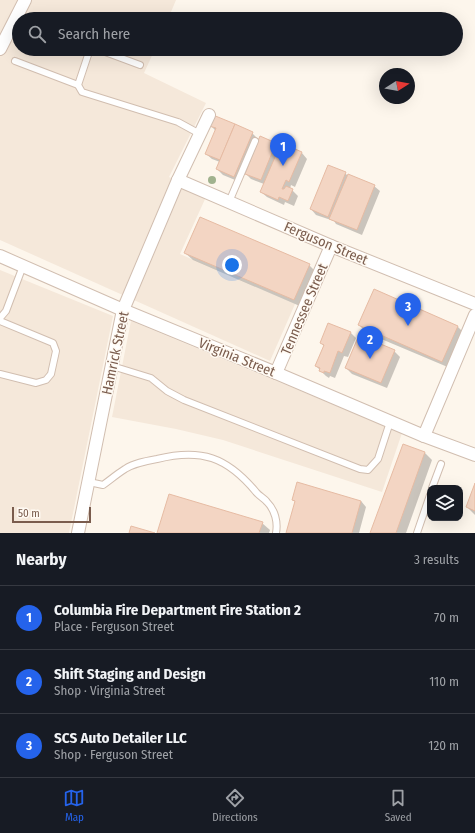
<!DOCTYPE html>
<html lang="en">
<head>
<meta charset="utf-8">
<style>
  :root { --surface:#171b24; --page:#242831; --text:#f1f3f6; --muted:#9ea1a6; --line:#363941; --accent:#2563eb }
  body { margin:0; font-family:"Fira Sans Condensed",sans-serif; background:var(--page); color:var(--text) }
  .controls { position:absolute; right:12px; bottom:12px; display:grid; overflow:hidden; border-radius:8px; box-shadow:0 4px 16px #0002 }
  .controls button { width:36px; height:36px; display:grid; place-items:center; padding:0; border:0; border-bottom:1px solid var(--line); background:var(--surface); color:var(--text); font:20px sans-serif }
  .compass { position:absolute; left:379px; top:68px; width:36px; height:36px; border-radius:50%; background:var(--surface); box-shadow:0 4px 16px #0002; rotate:79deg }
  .scale { position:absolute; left:12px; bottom:10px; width:79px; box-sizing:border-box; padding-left:4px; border:2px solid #7a5c4d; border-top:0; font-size:11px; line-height:14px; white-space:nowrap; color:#7a5c4d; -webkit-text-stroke:3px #fffaf3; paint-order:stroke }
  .you { position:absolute; left:232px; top:265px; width:14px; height:14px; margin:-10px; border:3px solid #fff; border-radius:50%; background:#1a73e8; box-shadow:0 0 0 6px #1a73e833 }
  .badge { display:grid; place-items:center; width:26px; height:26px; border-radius:50%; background:var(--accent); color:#fff; font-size:13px; font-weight:700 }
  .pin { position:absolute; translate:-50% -33px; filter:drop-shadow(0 1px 2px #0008) }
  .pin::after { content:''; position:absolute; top:21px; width:14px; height:12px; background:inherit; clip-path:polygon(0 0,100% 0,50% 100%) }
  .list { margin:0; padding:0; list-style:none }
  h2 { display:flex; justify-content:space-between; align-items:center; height:52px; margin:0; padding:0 16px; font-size:17px }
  h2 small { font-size:13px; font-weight:400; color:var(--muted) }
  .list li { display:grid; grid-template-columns:26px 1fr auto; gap:12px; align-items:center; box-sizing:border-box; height:64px; padding:0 16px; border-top:1px solid var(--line) }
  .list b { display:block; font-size:15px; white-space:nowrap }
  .list p { margin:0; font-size:13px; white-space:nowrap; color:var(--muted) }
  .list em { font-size:13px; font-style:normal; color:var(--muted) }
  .icon { flex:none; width:22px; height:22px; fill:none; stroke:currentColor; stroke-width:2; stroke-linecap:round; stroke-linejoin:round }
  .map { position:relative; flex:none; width:475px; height:533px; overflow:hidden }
  .search { position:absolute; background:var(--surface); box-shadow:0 4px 16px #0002; left:12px; right:12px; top:12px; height:44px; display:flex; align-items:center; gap:10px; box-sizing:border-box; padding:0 14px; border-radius:22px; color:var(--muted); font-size:15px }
  .sheet { height:244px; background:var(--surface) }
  nav { display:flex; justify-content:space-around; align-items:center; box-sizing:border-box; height:56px; border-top:1px solid var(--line); background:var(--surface); font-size:11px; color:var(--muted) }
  nav a { display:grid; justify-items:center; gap:2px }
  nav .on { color:var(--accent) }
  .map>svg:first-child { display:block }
  .residential { fill:#f5e8da }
  .shadow { fill:#0003 }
  .building { fill:#f3d5c3; stroke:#e6bba3 }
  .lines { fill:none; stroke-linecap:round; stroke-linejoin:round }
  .service-casing { stroke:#d1beb0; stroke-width:8 }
  .minor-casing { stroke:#d1beb0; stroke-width:14 }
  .service { stroke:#fff; stroke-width:6 }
  .minor { stroke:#fff; stroke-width:12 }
  .tree { fill:#a0b28e }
  .labels { text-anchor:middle; stroke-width:3; stroke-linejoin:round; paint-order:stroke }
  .street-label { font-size:14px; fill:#7a5c4d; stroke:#fffaf3 }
</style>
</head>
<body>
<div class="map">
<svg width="475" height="533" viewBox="0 0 475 533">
  <rect width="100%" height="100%" fill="#fdf6ec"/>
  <g class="residential">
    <path d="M0,0H176L168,19H19V49H155L144,73L206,103L169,177L206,197L180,254L295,304L270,361L0,240Z"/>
    <path d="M0,270L113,316L69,533H0Z"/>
    <path d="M131,321L402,433L382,492L223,440L176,429L112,417Z"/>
  </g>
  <g class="shadow">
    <path d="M210,125L252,133L258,139L240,182L223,175L217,169L220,162L212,159L206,154L216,131Z"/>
    <path d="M275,144L280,148L302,153L307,159L295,187L291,185L290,189L292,190L298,196L294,206L285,202L284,205L267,197L261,192L264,184L251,179L246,174Z"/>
    <path d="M345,173L348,176L374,186L380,191L362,235L336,224L334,221L316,215L311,209Z"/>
    <path d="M185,253L309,265L317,273L302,307L193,260Z"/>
    <path d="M359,325L457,326L465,334L450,368L367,333Z"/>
    <path d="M350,332L356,338L348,357L344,356L335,378L330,376L329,378L326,376L316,366L324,346L321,343Z"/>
    <path d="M394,351L400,357L387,388L352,374L346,368Z"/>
    <path d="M404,445L425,453L432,460L406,533H371Z"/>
    <path d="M475,486V515L467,507Z"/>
    <path d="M293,500L361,501L366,507L359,533H287L296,502Z"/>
    <path d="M262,523L270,530L269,533H158Z"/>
  </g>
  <g class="building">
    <path d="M213,115L235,124L220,160L205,154L216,128L209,126Z"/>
    <path d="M235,124L253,132L234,177L216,169Z"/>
    <path d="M260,136L276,143L261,180L245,174Z"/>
    <path d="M281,143L302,152L289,182L286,180L282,189H284L286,186L293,189L288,201L279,197L278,200L260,192Z"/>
    <path d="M328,165L346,172L328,217L310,209Z"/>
    <path d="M348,174L375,185L357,230L329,219Z"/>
    <path d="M200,217L310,264L294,300L184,253Z"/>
    <path d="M374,289L458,326L442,362L358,325Z"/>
    <path d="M328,323L351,332L342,353L338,351L330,373L324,371V373L319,371L320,368L315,366L324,345L320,343Z"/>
    <path d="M359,335L395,350L381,383L345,368Z"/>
    <path d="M403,444L425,452L396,533H370Z"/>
    <path d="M297,482L361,501L352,533H286L295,501L292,500Z"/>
    <path d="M475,483V511L466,507Z"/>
    <path d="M169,494L263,522L259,533H157Z"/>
    <path d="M131,526L155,533H129Z"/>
  </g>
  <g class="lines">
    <g class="service-casing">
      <g id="service">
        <path d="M90,49L78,85L82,92L178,122L200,134"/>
        <path d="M97,49L140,65"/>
        <path d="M15,61L78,85"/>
        <path d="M229,202L255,141"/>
        <path d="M0,318L6,311L23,266"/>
        <path d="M0,321L53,343L56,351L51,374L46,380L36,383L0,374"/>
        <path d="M112,366L151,378L167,391L184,400L360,469L368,470L378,459L390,422"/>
        <path d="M89,482L103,485C110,480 117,474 125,469C134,463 146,461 157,459C201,448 227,457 256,492C259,496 264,498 267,502C275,510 278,522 276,533"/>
        <path d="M432,488L441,464"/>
        <path d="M417,533L430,495"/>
      </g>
    </g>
    <g class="minor-casing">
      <g id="minor">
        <path d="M0,49L25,0"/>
        <path d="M178,180L331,246L475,304"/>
        <path d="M0,256L123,310L276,373L424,436L475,455"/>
        <path d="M276,373L331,246"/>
        <path d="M424,436L475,315"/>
        <path d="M78,533L123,310L178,180L209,115"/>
      </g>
    </g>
    <use href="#service" class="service"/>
    <use href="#minor" class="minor"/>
  </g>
  <circle class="tree" cx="212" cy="180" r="4"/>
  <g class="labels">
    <g class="street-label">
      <text transform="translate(326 243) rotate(23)" y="5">Ferguson Street</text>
      <text transform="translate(304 309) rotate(-67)" y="5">Tennessee Street</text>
      <text transform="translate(115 353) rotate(-78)" y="5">Hamrick Street</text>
      <text transform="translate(237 357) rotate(22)" y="5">Virginia Street</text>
    </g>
  </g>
</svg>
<div class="controls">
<button><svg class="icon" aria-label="layers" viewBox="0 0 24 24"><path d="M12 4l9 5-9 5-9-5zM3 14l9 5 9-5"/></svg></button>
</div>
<svg class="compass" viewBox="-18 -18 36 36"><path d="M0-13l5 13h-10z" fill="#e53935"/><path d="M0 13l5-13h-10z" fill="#9ea1a6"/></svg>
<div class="scale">50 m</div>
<div class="you"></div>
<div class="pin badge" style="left:283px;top:166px">1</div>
<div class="pin badge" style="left:370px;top:359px">2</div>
<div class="pin badge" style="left:408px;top:326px">3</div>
<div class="search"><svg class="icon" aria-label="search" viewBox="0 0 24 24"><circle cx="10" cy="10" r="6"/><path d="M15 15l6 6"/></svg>Search here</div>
</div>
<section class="sheet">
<h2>Nearby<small>3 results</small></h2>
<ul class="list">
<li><span class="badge">1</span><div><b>Columbia Fire Department Fire Station 2</b><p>Place · Ferguson Street</p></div><em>70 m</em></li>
<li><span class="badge">2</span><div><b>Shift Staging and Design</b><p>Shop · Virginia Street</p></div><em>110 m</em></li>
<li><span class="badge">3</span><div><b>SCS Auto Detailer LLC</b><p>Shop · Ferguson Street</p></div><em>120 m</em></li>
</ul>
</section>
<nav>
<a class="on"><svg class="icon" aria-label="map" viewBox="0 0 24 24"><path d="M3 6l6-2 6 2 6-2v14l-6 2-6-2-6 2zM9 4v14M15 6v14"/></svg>Map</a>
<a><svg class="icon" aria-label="directions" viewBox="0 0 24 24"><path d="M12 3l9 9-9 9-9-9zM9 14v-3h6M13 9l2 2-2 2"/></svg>Directions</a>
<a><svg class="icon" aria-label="saved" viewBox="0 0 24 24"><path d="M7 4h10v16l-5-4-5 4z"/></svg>Saved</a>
</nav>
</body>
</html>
